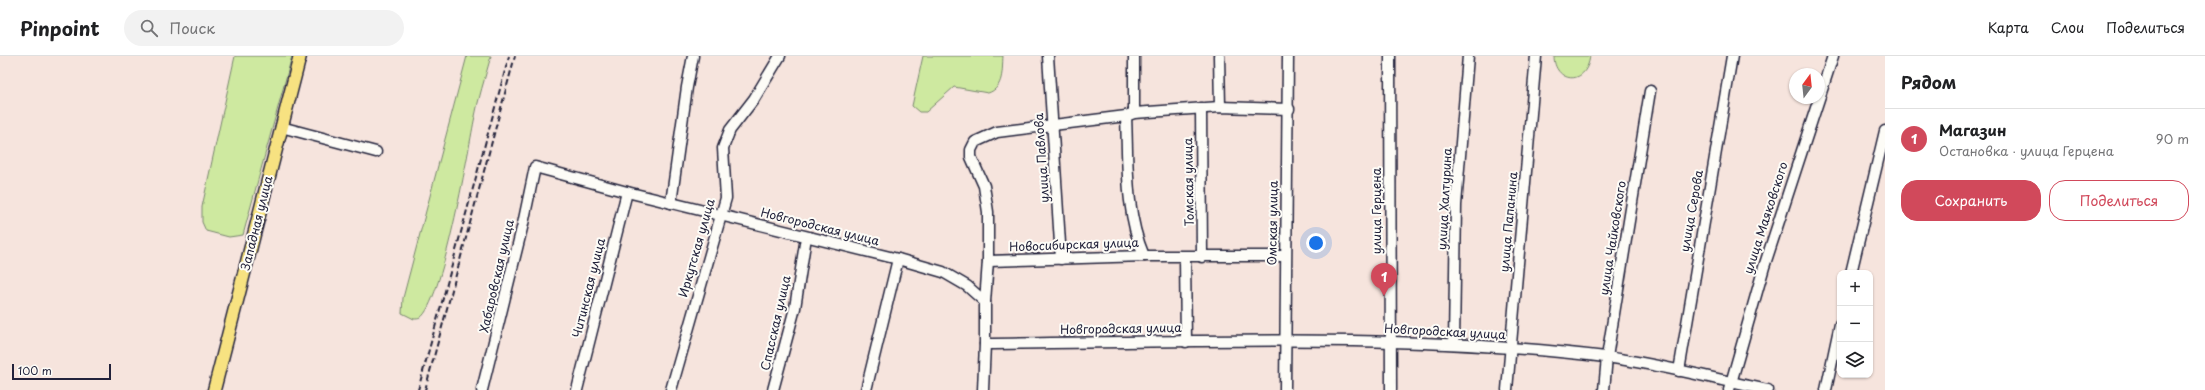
<!DOCTYPE html>
<html lang="ru">
<head>
<meta charset="utf-8">
<style>
  :root { --surface:#fff; --page:#f2f2f2; --text:#202124; --muted:#757577; --line:#e0e0e0; --accent:#d1495b }
  body { margin:0; font-family:"Playpen Sans",sans-serif; background:var(--page); color:var(--text) }
  .controls { position:absolute; right:12px; bottom:12px; display:grid; overflow:hidden; border-radius:8px; box-shadow:0 1px 3px #0004 }
  .controls button { width:36px; height:36px; display:grid; place-items:center; padding:0; border:0; border-bottom:1px solid var(--line); background:var(--surface); color:var(--text); font:20px sans-serif }
  .compass { position:absolute; left:1789px; top:12px; width:36px; height:36px; border-radius:50%; background:var(--surface); box-shadow:0 1px 3px #0004; rotate:15deg }
  .scale { position:absolute; left:12px; bottom:10px; width:99px; box-sizing:border-box; padding-left:4px; border:2px solid #22223b; border-top:0; font-size:11px; line-height:14px; white-space:nowrap; color:#22223b; -webkit-text-stroke:3px #fdfcf7; paint-order:stroke }
  .you { position:absolute; left:1316px; top:187px; width:14px; height:14px; margin:-10px; border:3px solid #fff; border-radius:50%; background:#1a73e8; box-shadow:0 0 0 6px #1a73e833 }
  .badge { display:grid; place-items:center; width:26px; height:26px; border-radius:50%; background:var(--accent); color:#fff; font-size:13px; font-weight:700 }
  .pin { position:absolute; translate:-50% -33px; filter:drop-shadow(0 1px 2px #0008) }
  .pin::after { content:''; position:absolute; top:21px; width:14px; height:12px; background:inherit; clip-path:polygon(0 0,100% 0,50% 100%) }
  .list { margin:0; padding:0; list-style:none }
  h2 { display:flex; justify-content:space-between; align-items:center; height:52px; margin:0; padding:0 16px; font-size:17px }
  h2 small { font-size:13px; font-weight:400; color:var(--muted) }
  .list li { display:grid; grid-template-columns:26px 1fr auto; gap:12px; align-items:center; box-sizing:border-box; height:60px; padding:0 16px; border-top:1px solid var(--line) }
  .list b { display:block; font-size:15px; white-space:nowrap }
  .list p { margin:0; font-size:13px; white-space:nowrap; color:var(--muted) }
  .list em { font-size:13px; font-style:normal; color:var(--muted) }
  .actions { display:flex; gap:8px; padding:12px 16px }
  .actions a { flex:1; padding:9px 0; border:1px solid var(--accent); border-radius:16px; text-align:center; font-size:14px; color:var(--accent) }
  .actions .main { background:var(--accent); color:#fff }
  .icon { flex:none; width:22px; height:22px; fill:none; stroke:currentColor; stroke-width:2; stroke-linecap:round; stroke-linejoin:round }
  .map { position:relative; flex:none; width:1885px; height:334px; overflow:hidden }
  header { display:flex; align-items:center; gap:24px; box-sizing:border-box; height:56px; padding:0 20px; background:var(--surface); border-bottom:1px solid var(--line) }
  header strong { font-size:19px }
  nav { display:flex; gap:22px; margin-inline-start:auto; font-size:14px }
  .search { width:280px; height:36px; background:var(--page); display:flex; align-items:center; gap:10px; box-sizing:border-box; padding:0 14px; border-radius:22px; color:var(--muted); font-size:15px }
  main { display:flex }
  aside { flex:1; background:var(--surface) }
  .map>svg:first-child { display:block }
  .green { fill:#cee9a0; stroke:#78866e }
  .lines { fill:none; stroke-linecap:round; stroke-linejoin:round }
  .minor-casing { stroke:#22223b; stroke-width:13 }
  .major-casing { stroke:#22223b; stroke-width:15 }
  .minor { stroke:#fdfcf7; stroke-width:10 }
  .major { stroke:#f7e281; stroke-width:12 }
  .rail { stroke:#22223b; stroke-width:2; stroke-dasharray:6 3; stroke-linecap:butt }
  .labels { text-anchor:middle; stroke-width:4; stroke-linejoin:round; paint-order:stroke }
  .street-label { font-size:12px; fill:#22223b; stroke:#fdfcf7 }
</style>
</head>
<body>
<header>
<strong>Pinpoint</strong>
<div class="search"><svg class="icon" aria-label="search" viewBox="0 0 24 24"><circle cx="10" cy="10" r="6"/><path d="M15 15l6 6"/></svg>Поиск</div>
<nav><a>Карта</a><a>Слои</a><a>Поделиться</a></nav>
</header>
<main>
<div class="map">
<svg width="1885" height="334" viewBox="0 0 1885 334">
  <rect width="100%" height="100%" fill="#f6e4dd"/>
  <filter id="ink" filterUnits="userSpaceOnUse"><feTurbulence type="fractalNoise" baseFrequency=".025" numOctaves="2"/><feDisplacementMap in="SourceGraphic" scale="8" xChannelSelector="R" yChannelSelector="G"/><feConvolveMatrix kernelMatrix="1 2 1 2 8 2 1 2 1" color-interpolation-filters="sRGB"/></filter>
  <g filter="url(#ink)">
    <g class="green">
      <path d="M235,0H292L243,179L229,181L206,175L202,166V151Z"/>
      <path d="M467,0H491C485,22 478,43 474,65C468,96 442,248 420,262C419,263 416,263 414,263L402,257L403,242Z"/>
      <path d="M923,0H1003C1002,14 1004,32 988,37L954,31L926,56H919L912,50Z"/>
      <path d="M1554,0H1590C1586,32 1554,26 1554,0Z"/>
    </g>
    <g class="lines">
      <g class="minor-casing">
        <g id="minor">
          <path d="M1048,0L1061,203"/>
          <path d="M1134,0V57"/>
          <path d="M1219,0L1220,51"/>
          <path d="M1390,0L1391,334"/>
          <path d="M1201,52L1202,201"/>
          <path d="M1126,60C1128,107 1125,156 1144,200"/>
          <path d="M281,71L376,96"/>
          <path d="M671,147L687,31L693,0"/>
          <path d="M1285,200H1144L988,205V156L984,130L971,101V94L975,86L997,76L1126,60L1134,57L1220,51L1289,53"/>
          <path d="M1185,201L1186,286"/>
          <path d="M1851,217L1885,75"/>
          <path d="M985,246L988,205"/>
          <path d="M1454,288L1456,149L1468,0"/>
          <path d="M1679,315L1732,0"/>
          <path d="M482,334L523,168L535,111L627,136L898,203L943,216L967,230L985,246V288C1191,286 1399,276 1605,301C1660,308 1714,323 1768,334"/>
          <path d="M577,334L627,136"/>
          <path d="M671,334L726,142L723,92L730,74L754,43L780,0"/>
          <path d="M773,334L795,252L806,181"/>
          <path d="M866,334L898,203"/>
          <path d="M983,334L985,288"/>
          <path d="M1285,334L1288,0"/>
          <path d="M1507,334L1536,0"/>
          <path d="M1604,334L1607,301L1650,35"/>
          <path d="M1729,334L1764,211L1833,0"/>
          <path d="M1826,334L1840,268"/>
        </g>
      </g>
      <g class="major-casing">
        <path id="major" d="M214,334L300,0"/>
      </g>
      <use href="#minor" class="minor"/>
      <use href="#major" class="major"/>
      <g class="rail">
        <path d="M418,334L509,0"/>
        <path d="M425,334L515,0"/>
      </g>
    </g>
  </g>
  <g class="labels">
    <g class="street-label">
      <text transform="translate(1042 102) rotate(-94)" y="4">улица Павлова</text>
      <text transform="translate(1189 126) rotate(-91)" y="4">Томская улица</text>
      <text transform="translate(1445 143) rotate(-87)" y="4">улица Халтурина</text>
      <text transform="translate(1377 155) rotate(-90)" y="4">улица Герцена</text>
      <text transform="translate(1692 155) rotate(-80)" y="4">улица Серова</text>
      <text transform="translate(1766 162) rotate(-72)" y="4">улица Маяковского</text>
      <text transform="translate(1509 166) rotate(-85)" y="4">улица Папанина</text>
      <text transform="translate(257 167) rotate(-76)" y="4">Западная улица</text>
      <text transform="translate(1273 167) rotate(-89)" y="4">Омская улица</text>
      <text transform="translate(820 171) rotate(14)" y="4">Новгородская улица</text>
      <text transform="translate(1613 182) rotate(-81)" y="4">улица Чайковского</text>
      <text transform="translate(1074 189) rotate(-2)" y="4">Новосибирская улица</text>
      <text transform="translate(697 192) rotate(-74)" y="4">Иркутская улица</text>
      <text transform="translate(497 220) rotate(-77)" y="4">Хабаровская улица</text>
      <text transform="translate(589 232) rotate(-76)" y="4">Читинская улица</text>
      <text transform="translate(776 267) rotate(-77)" y="4">Спасская улица</text>
      <text transform="translate(1121 273) rotate(-1)" y="4">Новгородская улица</text>
      <text transform="translate(1445 276) rotate(3)" y="4">Новгородская улица</text>
    </g>
  </g>
</svg>
<div class="controls">
<button>+</button>
<button>−</button>
<button><svg class="icon" aria-label="layers" viewBox="0 0 24 24"><path d="M12 4l9 5-9 5-9-5zM3 14l9 5 9-5"/></svg></button>
</div>
<svg class="compass" viewBox="-18 -18 36 36"><path d="M0-13l5 13h-10z" fill="#e53935"/><path d="M0 13l5-13h-10z" fill="#757577"/></svg>
<div class="scale">100 m</div>
<div class="you"></div>
<div class="pin badge" style="left:1384px;top:240px">1</div>
</div>
<aside>
<h2>Рядом<small></small></h2>
<ul class="list">
<li><span class="badge">1</span><div><b>Магазин</b><p>Остановка · улица Герцена</p></div><em>90 m</em></li>
</ul>
<div class="actions"><a class="main">Сохранить</a><a>Поделиться</a></div>
</aside>
</main>
</body>
</html>
